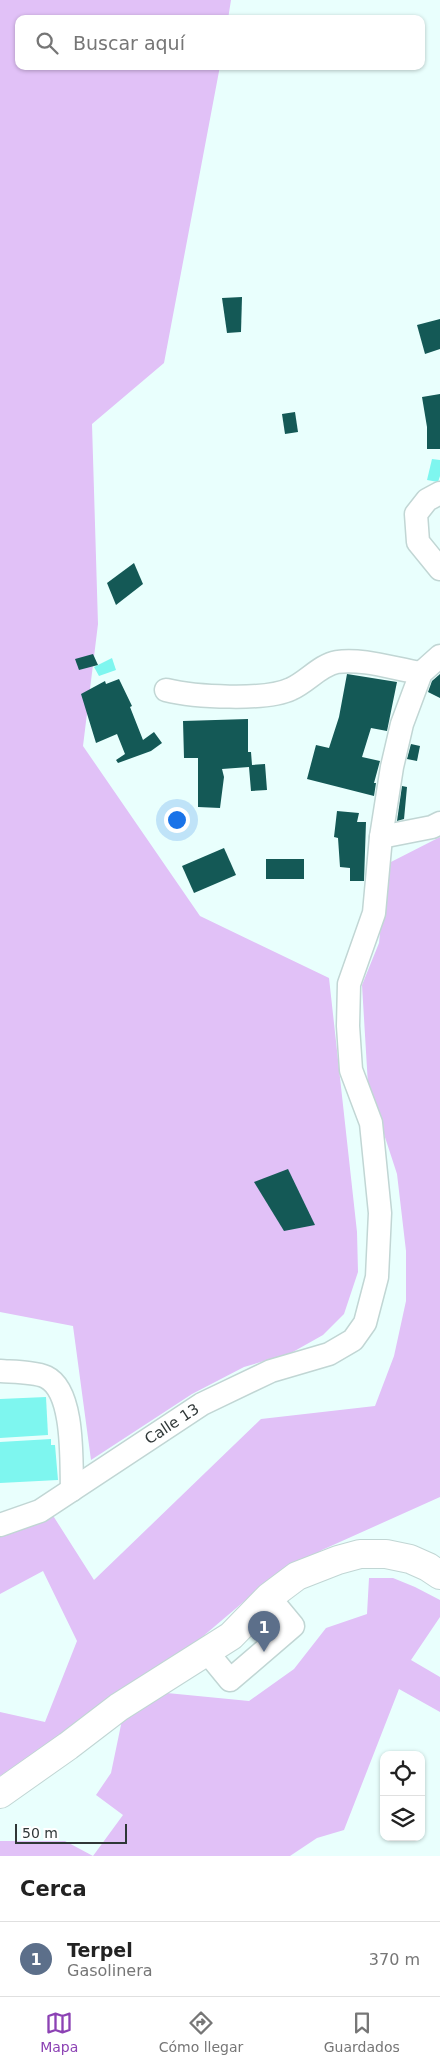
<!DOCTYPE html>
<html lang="es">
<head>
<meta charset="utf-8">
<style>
  :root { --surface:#fff; --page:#f6f6f6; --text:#222; --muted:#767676; --line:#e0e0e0; --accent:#8c42b4 }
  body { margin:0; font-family:"DejaVu Sans",sans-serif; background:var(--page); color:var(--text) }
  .controls { position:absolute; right:15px; bottom:15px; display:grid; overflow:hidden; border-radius:10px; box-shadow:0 1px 4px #0004 }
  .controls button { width:45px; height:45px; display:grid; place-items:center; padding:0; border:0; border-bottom:1px solid var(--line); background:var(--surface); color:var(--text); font:25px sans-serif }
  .scale { position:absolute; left:15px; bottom:12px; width:112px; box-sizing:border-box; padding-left:5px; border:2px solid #2f3737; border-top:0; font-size:14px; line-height:18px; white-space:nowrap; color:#2f3737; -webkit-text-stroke:4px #fff; paint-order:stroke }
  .you { position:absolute; left:176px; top:819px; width:18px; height:18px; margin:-12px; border:4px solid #fff; border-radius:50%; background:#1a73e8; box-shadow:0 0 0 8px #1a73e833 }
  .badge { display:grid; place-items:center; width:32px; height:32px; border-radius:50%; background:var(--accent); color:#fff; font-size:16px; font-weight:700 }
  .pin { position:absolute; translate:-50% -41px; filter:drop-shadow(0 1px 2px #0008) }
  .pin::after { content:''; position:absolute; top:26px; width:18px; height:15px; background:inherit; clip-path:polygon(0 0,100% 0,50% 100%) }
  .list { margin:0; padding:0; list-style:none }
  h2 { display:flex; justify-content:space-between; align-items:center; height:65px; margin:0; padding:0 20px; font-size:21px }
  h2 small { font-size:16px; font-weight:400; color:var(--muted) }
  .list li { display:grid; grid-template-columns:32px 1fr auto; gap:15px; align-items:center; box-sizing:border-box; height:75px; padding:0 20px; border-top:1px solid var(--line) }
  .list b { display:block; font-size:19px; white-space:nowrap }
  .list p { margin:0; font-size:16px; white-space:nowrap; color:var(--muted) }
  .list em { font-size:16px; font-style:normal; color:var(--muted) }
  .icon { flex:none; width:28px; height:28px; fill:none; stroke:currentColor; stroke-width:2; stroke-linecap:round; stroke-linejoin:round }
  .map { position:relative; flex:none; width:440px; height:1856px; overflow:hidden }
  .search { position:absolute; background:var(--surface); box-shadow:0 1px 4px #0004; left:15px; right:15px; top:15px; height:55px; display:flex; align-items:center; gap:12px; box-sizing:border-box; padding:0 18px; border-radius:10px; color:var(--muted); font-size:19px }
  .sheet { height:140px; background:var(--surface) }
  nav { display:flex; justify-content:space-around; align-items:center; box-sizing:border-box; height:70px; border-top:1px solid var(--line); background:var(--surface); font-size:14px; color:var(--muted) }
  nav a { display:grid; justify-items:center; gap:2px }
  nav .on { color:var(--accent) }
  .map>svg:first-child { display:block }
  .green { fill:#e1c1f7 }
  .water { fill:#7ef6ef }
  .building { fill:#145956 }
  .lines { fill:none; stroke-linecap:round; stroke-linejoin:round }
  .minor-casing { stroke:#c1d6d4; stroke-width:25 }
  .highway-casing { stroke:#c1d6d4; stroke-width:30 }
  .minor { stroke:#fff; stroke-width:22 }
  .highway { stroke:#fff; stroke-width:28 }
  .labels { text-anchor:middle; stroke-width:5; stroke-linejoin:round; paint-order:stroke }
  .street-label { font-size:15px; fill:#2f3737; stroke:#fff }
</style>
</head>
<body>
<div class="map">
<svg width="440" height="1856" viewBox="0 0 440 1856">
  <rect width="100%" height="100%" fill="#e9fffd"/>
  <g class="green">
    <path d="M0,0H231L228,19H19V66H220L164,363L92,424L98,624L83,746L200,916L329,978L357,1232L358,1272L344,1314L323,1335L291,1353L244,1367L192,1394L91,1460L73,1326L0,1312Z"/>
    <path d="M440,837V1497L322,1550L254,1593L188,1649L0,1776V1712L45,1722L77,1641L43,1571L0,1594V1533L52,1514L94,1580L261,1419L375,1406L394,1356L406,1301V1251L397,1174L368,1085L362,985L379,943L387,864Z"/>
    <path d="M369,1578H393L415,1587L440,1600V1617L411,1660L440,1677V1712L399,1689L344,1830L317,1838L290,1856H0V1841H65L93,1856L123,1815L96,1795L111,1773L122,1720L167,1693L249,1701L294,1669L326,1628L367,1614Z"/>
  </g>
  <g class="water">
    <path d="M432,459L440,460V476L438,482L427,480Z"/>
    <path d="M112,658L116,670L99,676L94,667Z"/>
    <path d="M46,1397L48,1435L0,1438V1399Z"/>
    <path d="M51,1439V1445H55L58,1480L0,1483V1442Z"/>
  </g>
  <g class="building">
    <path d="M242,297L241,332L227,333L222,298Z"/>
    <path d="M440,319V349L425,354L417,325Z"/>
    <path d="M440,394V449H427V427L422,397Z"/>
    <path d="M295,412L298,432L285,434L282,414Z"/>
    <path d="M134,563L143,584L116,605L107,583Z"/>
    <path d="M93,654L98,665L79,670L75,659Z"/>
    <path d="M347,674L397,682L387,731L371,728L362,757L380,761L374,783H376L374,796L307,779L316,745L329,748L339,717Z"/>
    <path d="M440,674V698L428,692L432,681Z"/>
    <path d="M119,679L132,706L130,707L143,740L154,732L162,743L151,751L118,763L116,760L125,754L117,734L96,743L81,694L105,681L106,684Z"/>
    <path d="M248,719V752H251L252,765L265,764L267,790L251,791L249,767L222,769L224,777L220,808L198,807V758H184L183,721Z"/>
    <path d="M411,744L420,746L417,761L407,759Z"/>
    <path d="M402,786L407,787L404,819L397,821Z"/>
    <path d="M337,811L359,813L357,822H366L364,881H350V868L340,867L338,838L334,837Z"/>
    <path d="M224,848L236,875L194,893L182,866Z"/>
    <rect x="266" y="859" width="38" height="20"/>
    <path d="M288,1169L315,1225L284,1231L254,1182Z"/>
  </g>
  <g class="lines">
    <g class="minor-casing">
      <g id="minor">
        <path d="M440,493L427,500L416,514L418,542L440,569"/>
        <path d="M166,690C194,697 266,701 291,689C307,682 320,665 337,662C362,658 395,669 421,673"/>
        <path d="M381,837L432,827L440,823"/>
        <path d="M0,1371C13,1372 36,1372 46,1377C75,1391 71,1462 72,1490"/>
        <path d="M0,1525L40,1511L202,1404L271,1371L329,1354L353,1340L365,1323L377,1277L380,1213L371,1123L351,1070L348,1026L349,984L374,913L381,837L392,767L402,724L421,673L440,656"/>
        <path d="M207,1652L230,1680L293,1626L269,1597"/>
      </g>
    </g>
    <g class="highway-casing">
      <path id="highway" d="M0,1794L68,1746L119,1707L231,1636L269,1597L297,1576L338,1560L360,1554H386L410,1559L428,1567L440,1575"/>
    </g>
    <use href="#minor" class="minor"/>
    <use href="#highway" class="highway"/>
  </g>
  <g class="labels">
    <g class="street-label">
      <text transform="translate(172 1424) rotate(-33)" y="5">Calle 13</text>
    </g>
  </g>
</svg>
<div class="controls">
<button><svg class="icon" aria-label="locate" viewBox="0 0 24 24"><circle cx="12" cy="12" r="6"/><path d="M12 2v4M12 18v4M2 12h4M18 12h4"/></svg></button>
<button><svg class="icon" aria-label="layers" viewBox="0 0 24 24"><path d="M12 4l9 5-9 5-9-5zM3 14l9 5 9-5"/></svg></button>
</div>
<div class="scale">50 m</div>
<div class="you"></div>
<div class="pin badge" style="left:264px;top:1652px;background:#5c6f8a">1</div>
<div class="search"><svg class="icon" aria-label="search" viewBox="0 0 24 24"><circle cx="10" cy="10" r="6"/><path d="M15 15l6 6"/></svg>Buscar aquí</div>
</div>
<section class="sheet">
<h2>Cerca<small></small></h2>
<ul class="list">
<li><span class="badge" style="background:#5c6f8a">1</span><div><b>Terpel</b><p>Gasolinera</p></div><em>370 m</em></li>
</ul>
</section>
<nav>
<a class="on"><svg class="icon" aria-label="map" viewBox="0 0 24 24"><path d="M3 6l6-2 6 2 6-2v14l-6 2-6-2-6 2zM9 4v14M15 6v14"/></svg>Mapa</a>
<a><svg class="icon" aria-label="directions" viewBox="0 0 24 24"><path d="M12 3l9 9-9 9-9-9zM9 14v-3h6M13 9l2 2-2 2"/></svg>Cómo llegar</a>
<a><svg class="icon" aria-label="saved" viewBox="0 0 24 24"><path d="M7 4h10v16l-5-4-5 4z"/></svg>Guardados</a>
</nav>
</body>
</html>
